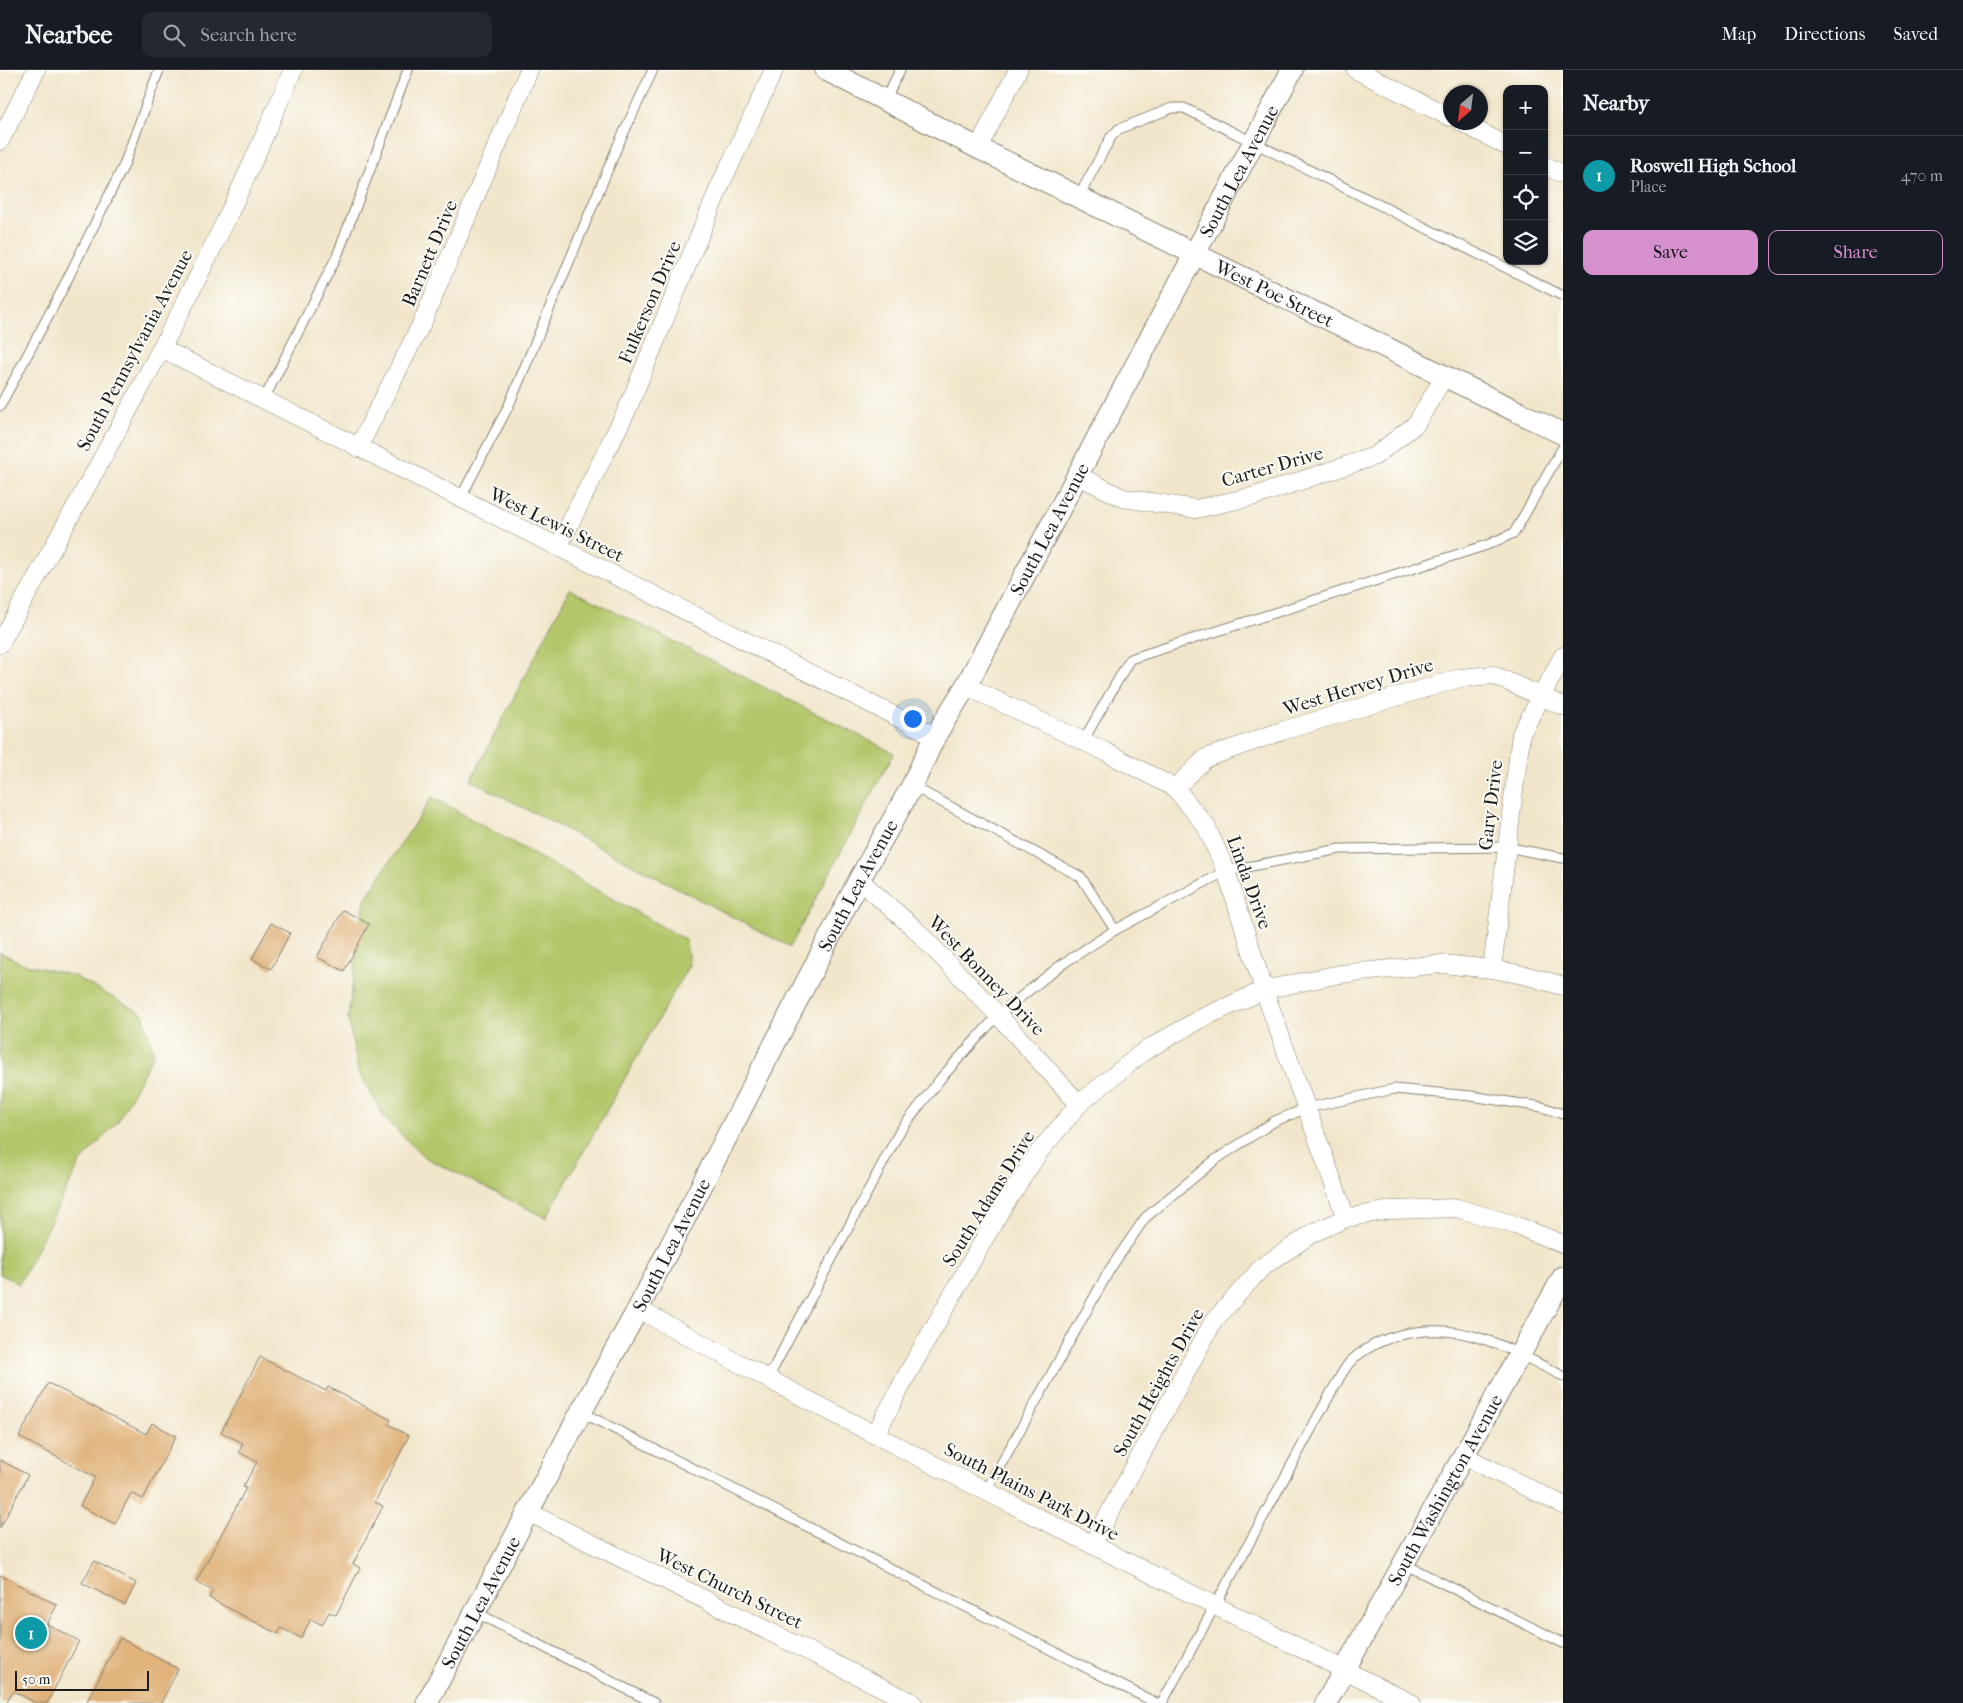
<!DOCTYPE html>
<html lang="en">
<head>
<meta charset="utf-8">
<style>
  :root { --surface:#171b24; --page:#242831; --text:#f1f3f6; --muted:#9ea1a6; --line:#363941; --accent:#d690ce }
  body { margin:0; font-family:"IM FELL French Canon",serif; background:var(--page); color:var(--text) }
  .controls { position:absolute; right:15px; top:15px; display:grid; overflow:hidden; border-radius:10px; box-shadow:0 1px 4px #0004 }
  .controls button { width:45px; height:45px; display:grid; place-items:center; padding:0; border:0; border-bottom:1px solid var(--line); background:var(--surface); color:var(--text); font:25px sans-serif }
  .compass { position:absolute; left:1443px; top:15px; width:45px; height:45px; border-radius:50%; background:var(--surface); box-shadow:0 1px 4px #0004; rotate:208deg }
  .scale { position:absolute; left:15px; bottom:12px; width:134px; box-sizing:border-box; padding-left:5px; border:2px solid #1c1c1c; border-top:0; font-size:14px; line-height:18px; white-space:nowrap; color:#1c1c1c; -webkit-text-stroke:4px #fdfcf7; paint-order:stroke }
  .you { position:absolute; left:912px; top:648px; width:18px; height:18px; margin:-12px; border:4px solid #fff; border-radius:50%; background:#1a73e8; box-shadow:0 0 0 8px #1a73e833 }
  .badge { display:grid; place-items:center; width:32px; height:32px; border-radius:50%; background:var(--accent); color:#fff; font-size:16px; font-weight:700 }
  .pin { position:absolute; translate:-50% -50%; border:2px solid #fff; box-shadow:0 1px 5px #0006 }
  .list { margin:0; padding:0; list-style:none }
  h2 { display:flex; justify-content:space-between; align-items:center; height:65px; margin:0; padding:0 20px; font-size:21px }
  h2 small { font-size:16px; font-weight:400; color:var(--muted) }
  .list li { display:grid; grid-template-columns:32px 1fr auto; gap:15px; align-items:center; box-sizing:border-box; height:80px; padding:0 20px; border-top:1px solid var(--line) }
  .list b { display:block; font-size:19px; white-space:nowrap }
  .list p { margin:0; font-size:16px; white-space:nowrap; color:var(--muted) }
  .list em { font-size:16px; font-style:normal; color:var(--muted) }
  .actions { display:flex; gap:10px; padding:15px 20px }
  .actions a { flex:1; padding:11px 0; border:1px solid var(--accent); border-radius:10px; text-align:center; font-size:18px; color:var(--accent) }
  .actions .main { background:var(--accent); color:#111 }
  .icon { flex:none; width:28px; height:28px; fill:none; stroke:currentColor; stroke-width:2; stroke-linecap:round; stroke-linejoin:round }
  .map { position:relative; flex:none; width:1563px; height:1633px; overflow:hidden }
  header { display:flex; align-items:center; gap:30px; box-sizing:border-box; height:70px; padding:0 25px; background:var(--surface); border-bottom:1px solid var(--line) }
  header strong { font-size:24px }
  nav { display:flex; gap:28px; margin-inline-start:auto; font-size:18px }
  .search { width:350px; height:45px; background:var(--page); display:flex; align-items:center; gap:12px; box-sizing:border-box; padding:0 18px; border-radius:10px; color:var(--muted); font-size:19px }
  main { display:flex }
  aside { flex:1; background:var(--surface) }
  .map>svg:first-child { display:block }
  .green { fill:#b3c76b; stroke:#687244 }
  .building { fill:#e0b37c }
  .lines { fill:none; stroke-linecap:round; stroke-linejoin:round }
  .service-casing { stroke:#868174; stroke-width:11 }
  .minor-casing { stroke:#868174; stroke-width:19 }
  .tertiary-casing { stroke:#868174; stroke-width:23 }
  .service { stroke:#fff; stroke-width:9 }
  .minor { stroke:#fff; stroke-width:18 }
  .tertiary { stroke:#fff; stroke-width:21 }
  .labels { text-anchor:middle; stroke-width:4; stroke-linejoin:round; paint-order:stroke }
  .street-label { font-size:19px; fill:#1c1c1c; stroke:#fdfcf7 }
</style>
</head>
<body>
<header>
<strong>Nearbee</strong>
<div class="search"><svg class="icon" aria-label="search" viewBox="0 0 24 24"><circle cx="10" cy="10" r="6"/><path d="M15 15l6 6"/></svg>Search here</div>
<nav><a>Map</a><a>Directions</a><a>Saved</a></nav>
</header>
<main>
<div class="map">
<svg width="1563" height="1633" viewBox="0 0 1563 1633">
  <rect width="100%" height="100%" fill="#fdfcf7"/>
  <filter id="ink" filterUnits="userSpaceOnUse"><feTurbulence type="fractalNoise" baseFrequency=".02" numOctaves="2"/><feDisplacementMap in="SourceGraphic" scale="10" xChannelSelector="R" yChannelSelector="G"/><feConvolveMatrix kernelMatrix="1 2 1 2 8 2 1 2 1" color-interpolation-filters="sRGB"/></filter>
  <filter id="wash" filterUnits="userSpaceOnUse"><feTurbulence type="fractalNoise" baseFrequency=".0096" numOctaves="4" result="noise"/><feDisplacementMap in="SourceGraphic" scale="20" xChannelSelector="R" yChannelSelector="G"/><feGaussianBlur stdDeviation="1.12" result="paint"/><feColorMatrix in="noise" values="0 0 0 0 0 0 0 0 0 0 0 0 0 0 0 0 0 1.4 0 .05"/><feComposite in="paint" operator="in"/></filter>
  <g filter="url(#wash)">
    <rect width="100%" height="100%" fill="#f1e6cb"/>
    <g class="green">
      <path d="M570,519L894,683L790,877L471,710Z"/>
      <path d="M432,727L686,870L689,895L546,1148L424,1087L385,1049L358,1001L348,947L365,829Z"/>
      <path d="M0,882L21,893L74,906L143,944L154,983L118,1051L80,1093L19,1214L0,1204Z"/>
    </g>
    <g id="blocks">
      <g class="building">
        <path d="M343,840L369,854L344,901L317,887Z"/>
        <path d="M271,853L290,863L271,899L252,889Z"/>
        <path d="M260,1287L326,1321L328,1317L391,1350L388,1354L409,1366L375,1432L383,1436L353,1494L360,1498L336,1545L329,1542L322,1555L311,1549L301,1568L281,1558L278,1564L209,1528L213,1521L196,1512L246,1418L243,1417L257,1392L239,1382L243,1373L221,1362Z"/>
        <path d="M48,1313L146,1364L152,1353L176,1366L143,1429L131,1423L115,1454L80,1436L95,1407L19,1367Z"/>
        <path d="M0,1390L28,1405L0,1458Z"/>
        <path d="M94,1491L136,1513L125,1535L82,1513Z"/>
        <path d="M0,1505L57,1535L47,1554L79,1571L47,1633H36L13,1621L6,1633H0Z"/>
        <path d="M120,1568L178,1599L161,1633H86Z"/>
      </g>
    </g>
  </g>
  <g filter="url(#ink)">
    <use href="#blocks" fill-opacity="0" stroke="#868174" stroke-width="1"/>
    <g class="lines">
      <g class="service-casing">
        <g id="service">
          <path d="M885,30L900,0"/>
          <path d="M1079,126L1111,67L1119,59L1172,38H1184L1563,226"/>
          <path d="M263,331L337,186L408,0"/>
          <path d="M0,336L61,222L124,95L159,0"/>
          <path d="M460,429L509,335L618,75L653,0"/>
          <path d="M1083,671L1130,589L1487,475L1514,463L1563,377"/>
          <path d="M912,716L1081,807L1115,860"/>
          <path d="M767,1310L900,1061L941,1008L998,945L1061,895L1115,860L1226,801L1340,779L1506,777L1563,788"/>
          <path d="M581,1342L1156,1633"/>
          <path d="M986,1421L1110,1199L1145,1148L1215,1090L1275,1051L1307,1038L1394,1019L1471,1026L1542,1037L1563,1044"/>
          <path d="M1404,1494L1563,1573"/>
          <path d="M475,1542L654,1633"/>
          <path d="M1162,1633L1333,1319C1339,1310 1344,1297 1352,1290C1388,1258 1442,1254 1486,1270C1513,1279 1538,1294 1563,1306"/>
        </g>
      </g>
      <g class="minor-casing">
        <g id="minor">
          <path d="M1356,0L1450,47"/>
          <path d="M1461,52L1507,76"/>
          <path d="M0,71L36,0"/>
          <path d="M978,78L1018,0"/>
          <path d="M1544,95L1563,104"/>
          <path d="M161,278L935,666"/>
          <path d="M358,378L422,253L529,0"/>
          <path d="M1077,405L1123,428L1196,439L1255,426L1375,386L1416,354L1444,307"/>
          <path d="M558,477L626,342L720,116L774,0"/>
          <path d="M0,574C75,436 155,298 223,156C248,105 270,52 293,0"/>
          <path d="M966,616L1102,680L1175,718L1206,756L1226,801L1264,920L1346,1148"/>
          <path d="M1175,718L1206,688L1282,661L1460,608L1493,605L1563,636"/>
          <path d="M859,810L914,858L998,945L1079,1034"/>
          <path d="M1492,899L1521,664L1563,586"/>
          <path d="M638,1239C892,1378 1152,1504 1411,1633"/>
          <path d="M875,1365L908,1303L999,1143L1039,1082L1079,1034L1143,982L1200,949L1264,920L1340,904L1442,894L1492,899L1528,906L1563,916"/>
          <path d="M1464,1386L1563,1435"/>
          <path d="M528,1442L913,1633"/>
          <path d="M1092,1475L1213,1252L1262,1197L1313,1163L1346,1148L1390,1140L1457,1138L1515,1155L1563,1174"/>
        </g>
      </g>
      <g class="tertiary-casing">
        <g id="tertiary">
          <path id="s1" d="M826,0L978,78L1563,364"/>
          <path id="s2" d="M427,1633L581,1342L638,1239L859,810L912,716L935,666L966,616L1292,0"/>
          <path id="s3" d="M1326,1633L1563,1207"/>
        </g>
      </g>
      <use href="#service" class="service"/>
      <use href="#minor" class="minor"/>
      <use href="#tertiary" class="tertiary"/>
    </g>
  </g>
  <g class="labels">
    <g class="street-label">
      <text dy="7" stroke="none"><textPath href="#s2" startOffset="1734">South Lea Avenue</textPath></text>
      <text transform="translate(429 183) rotate(-67)" y="7">Barnett Drive</text>
      <text dy="7" stroke="none"><textPath href="#s1" startOffset="501">West Poe Street</textPath></text>
      <text transform="translate(649 232) rotate(-67)" y="7">Fulkerson Drive</text>
      <text transform="translate(134 280) rotate(-62)" y="7">South Pennsylvania Avenue</text>
      <text transform="translate(1272 396) rotate(-16)" y="7">Carter Drive</text>
      <text transform="translate(557 454) rotate(26)" y="7">West Lewis Street</text>
      <text dy="7" stroke="none"><textPath href="#s2" startOffset="1329">South Lea Avenue</textPath></text>
      <text transform="translate(1358 616) rotate(-17)" y="7">West Hervey Drive</text>
      <text transform="translate(1490 735) rotate(-83)" y="7">Gary Drive</text>
      <text transform="translate(1250 812) rotate(70)" y="7">Linda Drive</text>
      <text dy="7" stroke="none"><textPath href="#s2" startOffset="924">South Lea Avenue</textPath></text>
      <text transform="translate(987 905) rotate(46)" y="7">West Bonney Drive</text>
      <text transform="translate(988 1128) rotate(-58)" y="7">South Adams Drive</text>
      <text dy="7" stroke="none"><textPath href="#s2" startOffset="519">South Lea Avenue</textPath></text>
      <text transform="translate(1158 1312) rotate(-61)" y="7">South Heights Drive</text>
      <text dy="7" stroke="none"><textPath href="#s3" startOffset="244">South Washington Avenue</textPath></text>
      <text transform="translate(1032 1421) rotate(27)" y="7">South Plains Park Drive</text>
      <text transform="translate(730 1518) rotate(26)" y="7">West Church Street</text>
      <text dy="7" stroke="none"><textPath href="#s2" startOffset="114">South Lea Avenue</textPath></text>
    </g>
  </g>
</svg>
<div class="controls">
<button>+</button>
<button>−</button>
<button><svg class="icon" aria-label="locate" viewBox="0 0 24 24"><circle cx="12" cy="12" r="6"/><path d="M12 2v4M12 18v4M2 12h4M18 12h4"/></svg></button>
<button><svg class="icon" aria-label="layers" viewBox="0 0 24 24"><path d="M12 4l9 5-9 5-9-5zM3 14l9 5 9-5"/></svg></button>
</div>
<svg class="compass" viewBox="-18 -18 36 36"><path d="M0-13l5 13h-10z" fill="#e53935"/><path d="M0 13l5-13h-10z" fill="#9ea1a6"/></svg>
<div class="scale">50 m</div>
<div class="you"></div>
<div class="pin badge" style="left:31px;top:1563px;background:#0f9aa8">1</div>
</div>
<aside>
<h2>Nearby<small></small></h2>
<ul class="list">
<li><span class="badge" style="background:#0f9aa8">1</span><div><b>Roswell High School</b><p>Place</p></div><em>470 m</em></li>
</ul>
<div class="actions"><a class="main">Save</a><a>Share</a></div>
</aside>
</main>
</body>
</html>
